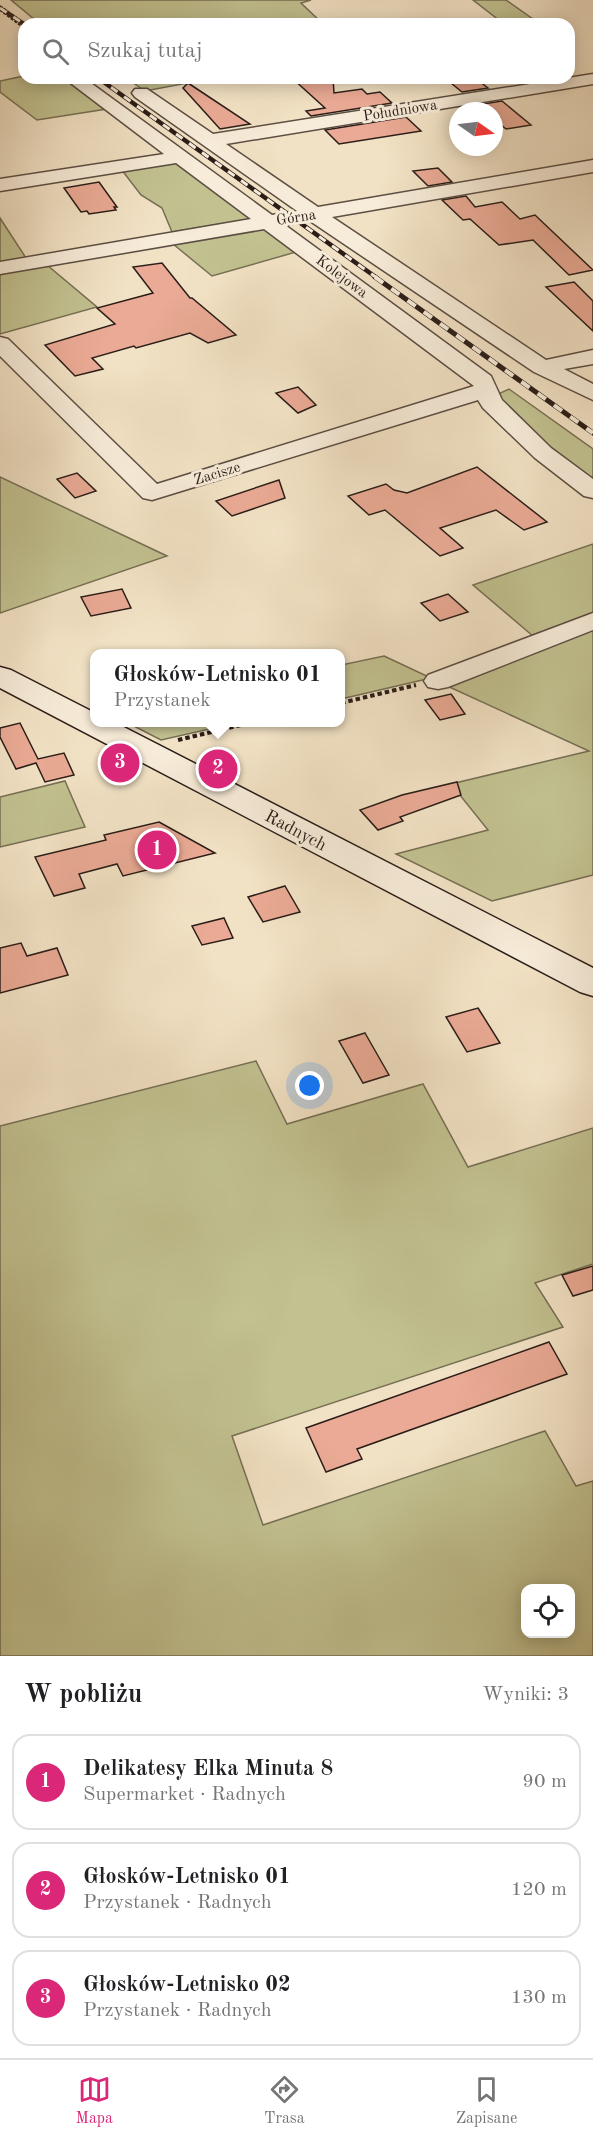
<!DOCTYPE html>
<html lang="pl">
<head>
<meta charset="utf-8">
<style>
  :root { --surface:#fff; --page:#f6f6f6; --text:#202124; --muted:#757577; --line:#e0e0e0; --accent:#db2777 }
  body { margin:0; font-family:"Old Standard TT",serif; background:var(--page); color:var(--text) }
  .controls { position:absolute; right:18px; bottom:18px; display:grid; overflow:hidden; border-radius:12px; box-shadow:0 3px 15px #0003 }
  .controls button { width:54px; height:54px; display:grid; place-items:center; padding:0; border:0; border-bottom:2px solid var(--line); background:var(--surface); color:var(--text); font:30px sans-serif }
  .compass { position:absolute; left:449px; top:102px; width:54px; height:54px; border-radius:50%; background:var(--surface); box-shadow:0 3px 15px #0003; rotate:104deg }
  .you { position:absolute; left:310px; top:1086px; width:21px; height:21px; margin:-15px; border:4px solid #fff; border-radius:50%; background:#1a73e8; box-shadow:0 0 0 9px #1a73e833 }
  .badge { display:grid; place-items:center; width:39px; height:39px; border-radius:50%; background:var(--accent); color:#fff; font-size:20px; font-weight:700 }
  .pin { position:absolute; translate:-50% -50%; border:3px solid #fff; box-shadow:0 2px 6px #0006 }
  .popup { position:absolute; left:90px; top:649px; width:255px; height:78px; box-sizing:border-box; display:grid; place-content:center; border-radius:12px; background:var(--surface); filter:drop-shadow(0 2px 4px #0005); font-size:20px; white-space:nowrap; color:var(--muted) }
  .popup b { font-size:22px; color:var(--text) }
  .popup::after { content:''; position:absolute; left:50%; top:100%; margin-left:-12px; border:12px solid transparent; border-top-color:var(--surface) }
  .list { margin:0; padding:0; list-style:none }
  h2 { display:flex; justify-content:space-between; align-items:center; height:78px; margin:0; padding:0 24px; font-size:26px }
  h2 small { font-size:20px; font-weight:400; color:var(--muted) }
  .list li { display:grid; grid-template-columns:39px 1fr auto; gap:18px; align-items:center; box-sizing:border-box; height:96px; margin:0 12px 12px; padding:0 12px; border:2px solid var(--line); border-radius:18px }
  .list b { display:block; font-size:22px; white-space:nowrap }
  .list p { margin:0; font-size:20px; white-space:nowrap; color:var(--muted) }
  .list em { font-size:20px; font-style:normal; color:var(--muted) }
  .icon { flex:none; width:33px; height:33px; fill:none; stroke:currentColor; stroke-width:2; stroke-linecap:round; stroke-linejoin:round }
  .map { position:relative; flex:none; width:593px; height:1656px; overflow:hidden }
  .search { position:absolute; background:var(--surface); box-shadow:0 3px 15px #0003; left:18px; right:18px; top:18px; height:66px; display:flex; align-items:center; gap:15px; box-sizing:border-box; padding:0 21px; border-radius:18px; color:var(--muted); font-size:22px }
  .sheet { height:402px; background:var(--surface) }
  nav { display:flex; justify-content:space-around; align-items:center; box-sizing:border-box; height:84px; border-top:2px solid var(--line); background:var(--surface); font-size:16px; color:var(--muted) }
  nav a { display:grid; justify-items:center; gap:3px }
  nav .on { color:var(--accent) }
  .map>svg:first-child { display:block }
  .green { fill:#c2c190; stroke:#766f54; stroke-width:1.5; fill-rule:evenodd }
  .building { fill:#eaaa95; stroke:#2a1d18; stroke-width:1.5 }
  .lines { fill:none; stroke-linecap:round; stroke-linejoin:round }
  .street-casing { stroke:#5c4e43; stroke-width:3 }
  .secondary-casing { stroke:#2a1d18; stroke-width:3 }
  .path-far1 { stroke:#2a1d18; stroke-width:2; stroke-dasharray:3 1.5; stroke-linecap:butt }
  .path { stroke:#2a1d18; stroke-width:4; stroke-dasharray:4.5 3; stroke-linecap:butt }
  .street { fill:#f7ecd9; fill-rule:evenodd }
  .secondary { fill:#f7ecd9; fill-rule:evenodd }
  .rail-far1-casing { stroke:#2a1d18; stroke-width:4.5 }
  .rail-casing { stroke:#2a1d18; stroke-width:5 }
  .rail-far1 { stroke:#f7ecd9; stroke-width:3; stroke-dasharray:8; stroke-linecap:butt }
  .rail { stroke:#f7ecd9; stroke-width:4; stroke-dasharray:10; stroke-linecap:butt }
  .labels { text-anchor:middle; stroke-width:6; stroke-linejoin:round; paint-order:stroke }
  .far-street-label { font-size:15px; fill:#2a1d18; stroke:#f7ecd9 }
  .street-label { font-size:18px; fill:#2a1d18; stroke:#f7ecd9 }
</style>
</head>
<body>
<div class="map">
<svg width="593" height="1656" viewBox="0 0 593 1656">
  <rect width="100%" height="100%" fill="#f2e2c5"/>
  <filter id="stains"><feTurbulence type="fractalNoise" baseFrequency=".00333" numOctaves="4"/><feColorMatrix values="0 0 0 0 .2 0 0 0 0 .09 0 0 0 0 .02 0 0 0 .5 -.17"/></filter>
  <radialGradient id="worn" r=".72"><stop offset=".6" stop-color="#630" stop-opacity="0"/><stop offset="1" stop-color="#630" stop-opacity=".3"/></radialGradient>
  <g class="green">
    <path d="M11,0H311L301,3L323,24H40Z"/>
    <path d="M473,0H506L540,24H504Z"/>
    <path d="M24,76V78H68L107,109L37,120L0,92V81Z"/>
    <path d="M126,78H214L145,91Z"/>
    <path d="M175,160L256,218L172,232L162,208L141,195L121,169Z"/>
    <path d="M0,218L26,258L0,262Z"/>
    <path d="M264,227L296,252L212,276L173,244Z"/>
    <path d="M47,265L97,307L0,334V273Z"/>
    <path d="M509,389L593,449V481L518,424L498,394Z"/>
    <path d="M0,477L167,556L0,613Z"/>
    <path d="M593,544V615L534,637L473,585Z"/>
    <path d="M593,629V875L492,901L396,854L488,830L451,784L589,751L445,685Z"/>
    <path d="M384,656L431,678L341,699V665Z"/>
    <path d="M128,723H236L161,740Z"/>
    <path d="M65,781L85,827L0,847V797Z"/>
    <path d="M256,1061L287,1124L423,1084L468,1167L593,1128V1264L535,1283L563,1327L232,1436L263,1525L545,1431L576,1486L593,1481V1656H0V1126ZM526,1588H570V1634H526Z"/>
  </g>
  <g class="building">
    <path d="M292,78H333L334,93L362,89L367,94L380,92L392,103L311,116L306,111L325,108Z"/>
    <path d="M445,78H475L488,88L462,92Z"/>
    <path d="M188,83L250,124L220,129L183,88Z"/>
    <path d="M502,101L531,125L506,129L494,119V111H484L477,105Z"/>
    <path d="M406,117L421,131L339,144L325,130Z"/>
    <path d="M438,168L452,182L428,186L413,171Z"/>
    <path d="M99,182L117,207H114L116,210L89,214L87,211L81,212L64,188Z"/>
    <path d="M466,196L475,207L502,202L520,219L535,215L593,270L569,275L533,240L499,245L470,219L463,220L442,200Z"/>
    <path d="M162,263L190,298H192L236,335L208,343L190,333L136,348L134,346L92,358L103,369L75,376L45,345L115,324L97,308L153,293L133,267Z"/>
    <path d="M574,282L593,301V331L546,287Z"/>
    <path d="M298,387L316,405L298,413L276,393Z"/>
    <path d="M477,467L547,522L524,530L496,510L440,528L463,548L440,556L385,510L369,515L348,496L386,484L394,490L407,493Z"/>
    <path d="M77,473L96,491L75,498L57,479Z"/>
    <path d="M279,480L285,498L232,516L216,501Z"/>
    <path d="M122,589L131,608L91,616L81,597Z"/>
    <path d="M448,594L468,612L440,621L421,603Z"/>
    <path d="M451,694L465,714L440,720L425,700Z"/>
    <path d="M20,723L38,759L64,753L74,775L45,782L36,763L16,769L0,737V728Z"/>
    <path d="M457,782L461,795L400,817L403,821L378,830L360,810L402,795Z"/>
    <path d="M159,822L215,853L123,876L117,864L79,874L85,888L54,896L35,857L106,840L104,835Z"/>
    <path d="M285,886L300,912L263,922L248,897Z"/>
    <path d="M224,918L233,938L202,945L192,926Z"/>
    <path d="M21,943L27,956L57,948L68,975L0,993V948Z"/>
    <path d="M478,1008L500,1043L467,1052L446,1017Z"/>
    <path d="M365,1033L389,1075L363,1083L339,1041Z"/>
    <path d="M593,1266V1290L573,1296L562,1275Z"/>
    <path d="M549,1342L567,1374L357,1449L362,1459L326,1472L306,1428Z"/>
  </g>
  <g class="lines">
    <g class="street-casing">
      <g id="street">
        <path d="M593,74V84L226,144L318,207L593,160V172L332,217L546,360L593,350V364L564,369L593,384V400L534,372L310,221L285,225L491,376L502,400L551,448L593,479V498L584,496L535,458L483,408L478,400L152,500L143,498L0,356V337L8,339L157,484L474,386L264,229L0,274V262L251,219L176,163L0,191V179L164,154L64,78H84L272,215L297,211L135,97L132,93L135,89H147L213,134Z"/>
        <path d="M593,613V630L448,687L438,689L428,687L424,681L428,675Z"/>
      </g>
    </g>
    <g class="secondary-casing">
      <path id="secondary" d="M0,667L11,670L95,713V722H114L593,968V996L580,992L0,688Z"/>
    </g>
    <g class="path-far1">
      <path d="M0,6L25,24"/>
      <path d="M0,10L24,28"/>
    </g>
    <g class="path">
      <path d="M341,703L416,685"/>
      <path d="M178,740L253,722"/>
    </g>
    <use href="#street" class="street"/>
    <use href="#secondary" class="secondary"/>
    <g class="rail-far1-casing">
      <g id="rail-far1">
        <path d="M0,8L24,24"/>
        <path d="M98,78L377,278"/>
      </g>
    </g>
    <g class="rail-casing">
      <path id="rail" d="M375,277L593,433"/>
    </g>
    <use href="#rail-far1" class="rail-far1"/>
    <use href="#rail" class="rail"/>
  </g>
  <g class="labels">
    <g class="far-street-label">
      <text transform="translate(400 110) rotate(-9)" y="5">Południowa</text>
      <text transform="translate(296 217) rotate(-9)" y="5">Górna</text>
      <text transform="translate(342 276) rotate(37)" y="5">Kolejowa</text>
      <text transform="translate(217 473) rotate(-17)" y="5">Zacisze</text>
    </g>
    <g class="street-label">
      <text transform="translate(296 830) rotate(28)" y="6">Radnych</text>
    </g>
  </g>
  <rect width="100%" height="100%" filter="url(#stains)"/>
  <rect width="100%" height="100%" fill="url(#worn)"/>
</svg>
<div class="controls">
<button><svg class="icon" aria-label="locate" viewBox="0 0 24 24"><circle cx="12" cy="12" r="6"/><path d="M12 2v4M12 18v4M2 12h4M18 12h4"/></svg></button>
</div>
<svg class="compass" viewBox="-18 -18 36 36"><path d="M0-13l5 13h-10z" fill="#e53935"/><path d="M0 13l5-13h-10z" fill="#757577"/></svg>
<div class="you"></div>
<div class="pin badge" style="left:157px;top:850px">1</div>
<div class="pin badge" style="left:218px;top:769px">2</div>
<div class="popup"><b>Głosków-Letnisko 01</b>Przystanek</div>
<div class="pin badge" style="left:120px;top:763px">3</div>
<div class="search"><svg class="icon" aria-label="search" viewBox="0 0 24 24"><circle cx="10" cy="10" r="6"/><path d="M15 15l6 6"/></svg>Szukaj tutaj</div>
</div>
<section class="sheet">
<h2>W pobliżu<small>Wyniki: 3</small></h2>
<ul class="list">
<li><span class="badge">1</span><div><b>Delikatesy Elka Minuta 8</b><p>Supermarket · Radnych</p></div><em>90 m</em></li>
<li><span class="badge">2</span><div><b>Głosków-Letnisko 01</b><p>Przystanek · Radnych</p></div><em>120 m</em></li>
<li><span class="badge">3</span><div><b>Głosków-Letnisko 02</b><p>Przystanek · Radnych</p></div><em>130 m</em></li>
</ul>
</section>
<nav>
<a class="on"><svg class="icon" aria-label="map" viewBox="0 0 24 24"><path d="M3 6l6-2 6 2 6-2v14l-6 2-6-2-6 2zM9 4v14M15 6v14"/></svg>Mapa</a>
<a><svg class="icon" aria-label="directions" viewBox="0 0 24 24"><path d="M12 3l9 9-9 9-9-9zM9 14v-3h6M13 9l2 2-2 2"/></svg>Trasa</a>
<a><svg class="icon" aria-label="saved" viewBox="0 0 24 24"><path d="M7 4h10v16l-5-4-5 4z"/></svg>Zapisane</a>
</nav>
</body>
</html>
